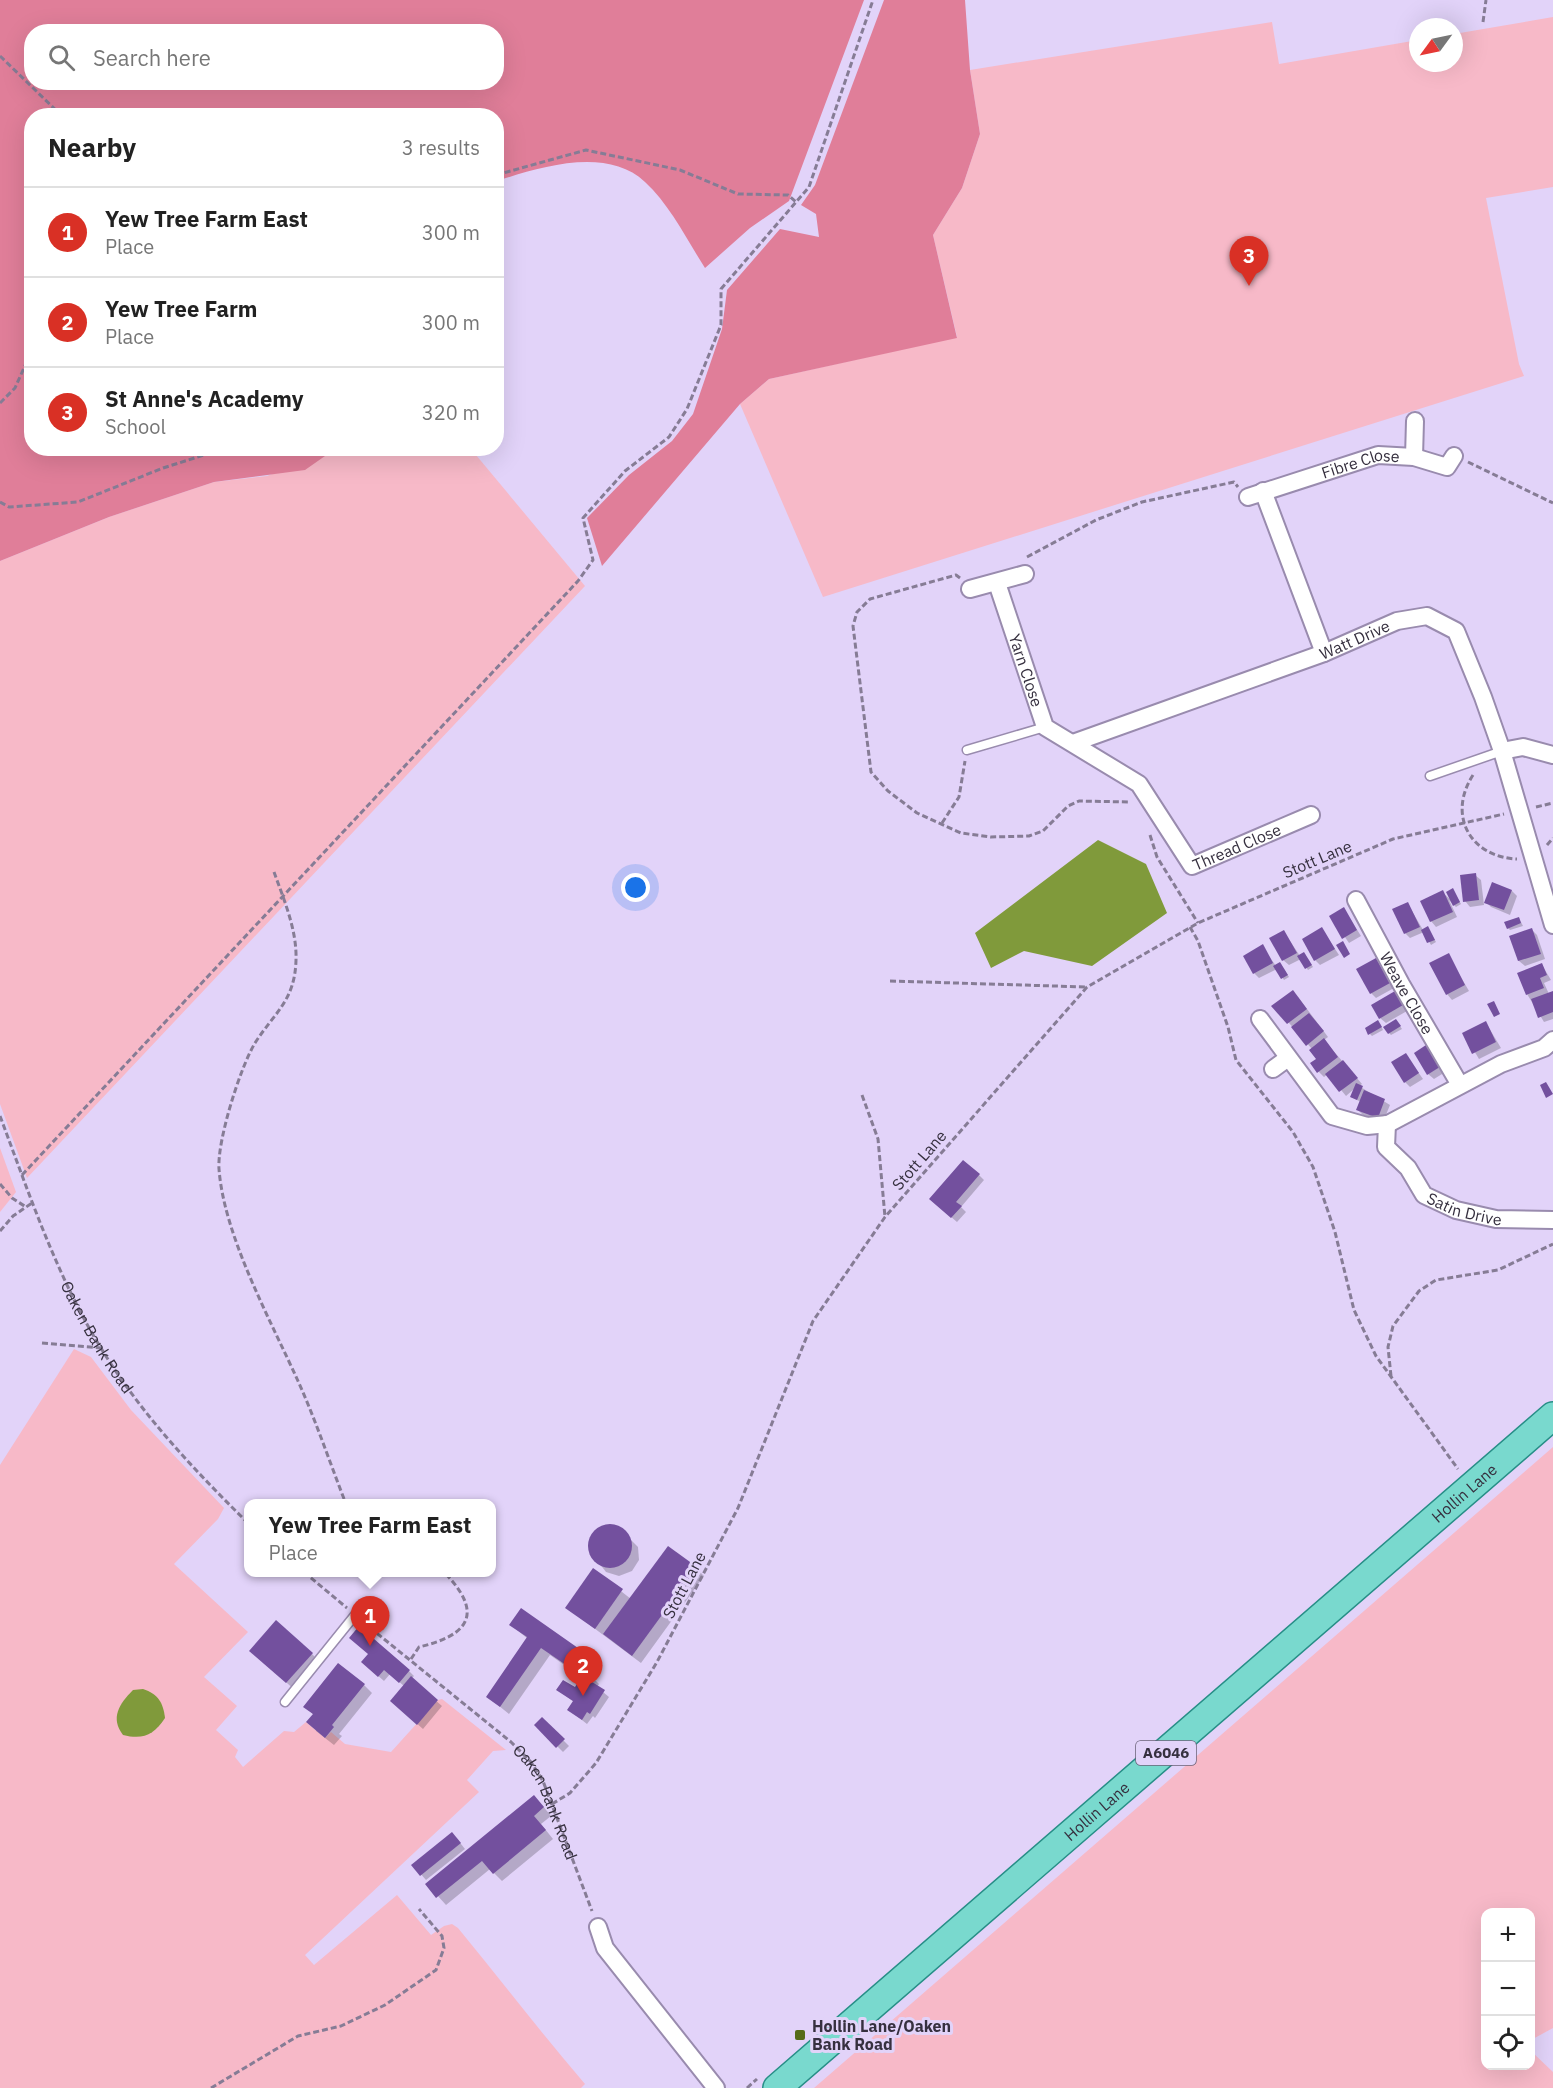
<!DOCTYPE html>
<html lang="en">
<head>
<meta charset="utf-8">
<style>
  :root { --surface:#fff; --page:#f2f2f2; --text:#222; --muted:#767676; --line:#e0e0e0; --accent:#d93025 }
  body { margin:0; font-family:"IBM Plex Sans",sans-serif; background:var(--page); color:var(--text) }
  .controls { position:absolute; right:18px; bottom:18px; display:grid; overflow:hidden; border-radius:12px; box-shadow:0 6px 24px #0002 }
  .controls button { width:54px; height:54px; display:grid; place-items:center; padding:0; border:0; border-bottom:2px solid var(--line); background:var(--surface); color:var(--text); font:30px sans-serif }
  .compass { position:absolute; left:1409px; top:18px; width:54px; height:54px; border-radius:50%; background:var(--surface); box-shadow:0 6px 24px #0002; rotate:237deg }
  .you { position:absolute; left:636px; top:888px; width:21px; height:21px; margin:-15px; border:4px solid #fff; border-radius:50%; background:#1a73e8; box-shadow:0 0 0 9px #1a73e833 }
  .badge { display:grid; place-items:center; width:39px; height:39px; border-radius:50%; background:var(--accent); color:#fff; font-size:20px; font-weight:700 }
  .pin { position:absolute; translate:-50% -50px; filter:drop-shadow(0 2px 3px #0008) }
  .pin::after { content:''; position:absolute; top:32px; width:21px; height:18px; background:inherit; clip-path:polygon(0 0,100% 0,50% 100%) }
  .popup { position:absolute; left:244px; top:1499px; width:252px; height:78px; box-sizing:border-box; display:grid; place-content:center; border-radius:12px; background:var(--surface); filter:drop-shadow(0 2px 4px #0005); font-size:20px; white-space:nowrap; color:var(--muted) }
  .popup b { font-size:22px; color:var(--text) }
  .popup::after { content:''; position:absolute; left:50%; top:100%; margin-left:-12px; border:12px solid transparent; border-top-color:var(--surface) }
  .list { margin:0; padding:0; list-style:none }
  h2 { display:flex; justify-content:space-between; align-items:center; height:78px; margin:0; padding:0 24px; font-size:26px }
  h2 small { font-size:20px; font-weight:400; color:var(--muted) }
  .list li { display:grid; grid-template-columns:39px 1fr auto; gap:18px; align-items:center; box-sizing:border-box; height:90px; padding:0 24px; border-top:2px solid var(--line) }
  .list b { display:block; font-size:22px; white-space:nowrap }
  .list p { margin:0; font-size:20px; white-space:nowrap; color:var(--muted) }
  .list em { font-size:20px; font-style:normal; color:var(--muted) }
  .icon { flex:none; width:33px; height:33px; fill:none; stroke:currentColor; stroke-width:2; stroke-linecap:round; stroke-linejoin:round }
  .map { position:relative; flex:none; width:1553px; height:2088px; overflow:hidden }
  .search { position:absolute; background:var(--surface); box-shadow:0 6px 24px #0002; left:24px; top:24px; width:480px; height:66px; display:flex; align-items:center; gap:15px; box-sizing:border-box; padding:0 21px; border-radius:24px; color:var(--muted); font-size:22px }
  .panel { position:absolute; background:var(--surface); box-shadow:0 6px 24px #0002; left:24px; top:108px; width:480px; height:348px; border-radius:24px }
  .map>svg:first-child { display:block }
  .green { fill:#f7b9c8 }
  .forest { fill:#e07e99; fill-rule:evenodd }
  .water { fill:#809a3b }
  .shadow { fill:#0003 }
  .building { fill:#73509e }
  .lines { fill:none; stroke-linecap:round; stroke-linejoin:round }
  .service-casing { stroke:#998bae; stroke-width:11 }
  .minor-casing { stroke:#998bae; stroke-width:20 }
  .primary-casing { stroke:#278e87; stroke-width:30 }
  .path { stroke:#867c95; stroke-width:3; stroke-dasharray:6 3; stroke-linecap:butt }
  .service { stroke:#fff; stroke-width:8 }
  .minor { stroke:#fff; stroke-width:16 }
  .primary { stroke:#79d9ce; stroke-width:27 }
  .poi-dot { fill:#566b19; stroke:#e2d3f9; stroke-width:2 }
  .labels { text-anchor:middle; stroke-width:6; stroke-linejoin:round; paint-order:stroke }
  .shield { fill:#e2d3f9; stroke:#6a6177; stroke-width:1.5 }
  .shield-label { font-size:15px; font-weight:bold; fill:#36303f }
  .street-label { font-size:16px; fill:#36303f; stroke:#e2d3f9 }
  .poi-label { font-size:16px; font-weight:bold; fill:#36303f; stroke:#e2d3f9; text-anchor:start }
</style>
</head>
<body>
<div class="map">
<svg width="1553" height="2088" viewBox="0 0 1553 2088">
  <rect width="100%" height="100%" fill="#e2d3f9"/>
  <g class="green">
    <path d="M1553,17V187L1486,198L1519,364L1524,376L823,597L740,404L769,379L957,337L933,235L962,188L980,134L970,70L1272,22L1279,64L1418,40V63H1454V34Z"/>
    <path d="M335,449H471L585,586L27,1178L0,1104V561L109,517L214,482L267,476Z"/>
    <path d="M0,1148L16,1192L0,1212Z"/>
    <path d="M74,1349L91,1357L131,1410L224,1508L218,1519L174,1564L248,1632L204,1677L237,1706L216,1730L238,1750L235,1757L243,1767L284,1731L294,1732L306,1722L325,1738L331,1732L345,1744L391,1752L438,1700L442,1699L506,1750L493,1751L467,1780L479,1792L305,1955L314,1965L397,1895L431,1935L444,1926L452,1924L458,1928C501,1980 541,2033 585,2084L581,2088H0V1465Z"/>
    <path d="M1553,1447V2028L1531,2040L1530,1912H1486V2066H1530L1531,2051L1553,2072V2088H814Z"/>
  </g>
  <g class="forest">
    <path d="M0,0H864L789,201L750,228L705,268C687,240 670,205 645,182C607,146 540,167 497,181L496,116H32V448L335,449L305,470L214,482L109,517L0,561ZM32,32H496V82H32Z"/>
    <path d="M884,0H965L970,70L980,134L962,188L933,235L957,338L769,379L740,404L602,566L587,518L629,475L672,441L693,414L722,329L727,290L780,229L819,237L816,214L801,205L815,185Z"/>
  </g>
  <g class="water">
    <path d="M1098,840L1146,864L1167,913L1092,966L1024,951L991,968L975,933Z"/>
    <path d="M143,1689C158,1694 163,1702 165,1718C154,1735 143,1740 123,1735C110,1718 119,1704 133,1690Z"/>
  </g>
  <g class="shadow">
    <path d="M1475,875L1481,880L1484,905L1470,907L1465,901Z"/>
    <path d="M1453,890L1461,904L1456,907L1449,900L1457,917L1436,927L1431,921L1442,892L1452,901Z"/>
    <path d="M1512,891L1517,896L1510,915L1491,907L1486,902Z"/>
    <path d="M1408,904L1423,930L1428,928L1436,942L1431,945L1424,932L1410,938L1405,933Z"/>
    <path d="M1344,909L1361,936L1349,943L1331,917Z"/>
    <path d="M1519,918L1523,926L1510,930L1508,928Z"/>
    <path d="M1322,929L1339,955L1320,965L1315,960Z"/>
    <path d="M1532,930L1537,935L1545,959L1525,966L1519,961L1511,937Z"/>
    <path d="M1284,932L1300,956H1306L1313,967L1308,970L1301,959L1289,965L1283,960Z"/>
    <path d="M1262,946L1276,966H1282L1289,977L1284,980L1277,969L1259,978L1254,973Z"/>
    <path d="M1448,955L1469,991L1452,1000L1447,994Z"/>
    <path d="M1376,960L1394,988L1376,998L1371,993Z"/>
    <path d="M1542,965L1551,980L1544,983L1549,994L1553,993V1019L1544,1022L1527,994Z"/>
    <path d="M1395,993L1407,1011L1386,1023L1380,1018Z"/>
    <path d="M1298,997L1328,1037L1324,1040L1362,1084L1359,1086L1390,1105L1383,1122L1363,1115L1358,1110L1361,1102L1351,1097L1354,1089L1346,1096L1328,1074L1324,1077L1319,1072L1312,1064L1318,1059L1312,1049L1274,1006Z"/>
    <path d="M1398,1023L1402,1029L1391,1035L1389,1033Z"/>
    <path d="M1486,1023L1501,1048L1479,1059L1464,1034Z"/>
    <path d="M1380,1024L1383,1030L1372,1036L1370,1034Z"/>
    <path d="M1429,1045L1447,1071L1434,1079L1428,1074Z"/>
    <path d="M1406,1055L1423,1079L1410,1087L1405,1082Z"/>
    <path d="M979,1175L984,1180L961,1207L966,1212L957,1222L936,1204Z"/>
    <path d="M613,1526L619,1528L638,1547L639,1560L632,1571L619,1576L606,1572L590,1551L595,1532Z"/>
    <path d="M696,1568L704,1576L641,1663L567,1608L594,1570L631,1599Z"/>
    <path d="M511,1625L577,1649L585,1657L577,1668L594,1679L599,1684L597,1687L609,1697L595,1718L593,1716L587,1724L569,1710L574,1702L558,1690H575L580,1682L572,1675L574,1672L550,1655L509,1714L488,1697L528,1639Z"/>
    <path d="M312,1654L320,1662L295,1690L259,1659Z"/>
    <path d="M368,1667L409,1671L414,1676L411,1679L442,1706L423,1729L397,1706L404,1686L390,1674L384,1681Z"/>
    <path d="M364,1685L372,1693L339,1734L342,1736L334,1745L316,1731L314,1715L305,1706Z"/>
    <path d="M542,1719L569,1746L563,1752L536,1725Z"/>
    <path d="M542,1805L551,1816L541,1824L553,1839L502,1881L490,1869L446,1905L427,1884Z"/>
    <path d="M457,1839L465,1849L426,1880L413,1865Z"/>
  </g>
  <g class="building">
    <path d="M1476,873L1479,900L1463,902L1460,875Z"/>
    <path d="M1492,882L1512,890L1504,910L1484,903Z"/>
    <path d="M1453,888L1460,902L1453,906L1446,892Z"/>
    <path d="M1443,890L1453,912L1430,922L1420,901Z"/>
    <path d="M1408,902L1420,927L1404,934L1392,909Z"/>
    <path d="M1344,907L1357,930L1342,939L1329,916Z"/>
    <path d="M1519,917L1521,923L1507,929L1504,922Z"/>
    <path d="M1428,926L1435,940L1427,943L1421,930Z"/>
    <path d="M1322,927L1335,949L1314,961L1302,939Z"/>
    <path d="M1532,928L1541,954L1518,961L1509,936Z"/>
    <path d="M1284,930L1297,953L1282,961L1269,938Z"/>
    <path d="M1343,941L1350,954L1344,958L1336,945Z"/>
    <path d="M1263,944L1273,963L1253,974L1243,956Z"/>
    <path d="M1304,952L1312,965L1305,969L1297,956Z"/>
    <path d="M1449,953L1465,985L1446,995L1429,963Z"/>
    <path d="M1376,958L1390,983L1370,994L1356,969Z"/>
    <path d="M1280,962L1288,975L1281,979L1273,966Z"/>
    <path d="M1542,963L1547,975L1540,978L1544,988L1526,995L1517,973Z"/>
    <path d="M1293,990L1307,1009L1287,1024L1271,1006Z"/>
    <path d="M1395,991L1403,1005L1379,1019L1371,1005Z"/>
    <path d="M1553,991V1012L1538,1018L1531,999Z"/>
    <path d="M1494,1001L1500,1014L1494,1017L1487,1004Z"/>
    <path d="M1309,1013L1324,1031L1306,1046L1291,1027Z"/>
    <path d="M1396,1019L1401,1026L1388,1034L1383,1027Z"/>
    <path d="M1378,1020L1382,1027L1368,1035L1365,1028Z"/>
    <path d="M1486,1021L1496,1042L1472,1054L1462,1033Z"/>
    <path d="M1324,1038L1338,1057L1317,1073L1310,1063L1316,1059L1309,1050Z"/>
    <path d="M1429,1043L1443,1065L1427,1075L1414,1053Z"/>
    <path d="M1406,1053L1419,1073L1404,1083L1391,1062Z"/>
    <path d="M1343,1060L1358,1078L1339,1092L1325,1074Z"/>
    <path d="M1546,1082L1553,1094L1546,1098L1540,1085Z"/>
    <path d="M1356,1083L1363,1086L1357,1100L1350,1097Z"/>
    <path d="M1364,1090L1385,1099L1378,1118L1356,1110Z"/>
    <path d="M963,1160L980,1174L956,1202L962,1206L951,1218L929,1199Z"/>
    <circle cx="610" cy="1546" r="22"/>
    <path d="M668,1546L697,1567L632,1656L603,1634Z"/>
    <path d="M593,1568L623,1589L595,1629L565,1608Z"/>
    <path d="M521,1608L578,1648L566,1665L541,1648L500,1707L486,1697L527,1637L509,1625Z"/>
    <path d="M276,1620L313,1653L286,1683L249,1651Z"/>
    <path d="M359,1626L410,1670L399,1683L384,1670L378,1677L361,1662L368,1654L349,1638Z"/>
    <path d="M338,1663L365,1684L332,1725L334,1727L325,1738L306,1722L313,1714L303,1707Z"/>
    <path d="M576,1666L595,1678L592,1682L605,1690L590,1714L587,1712L582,1720L567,1710L573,1701L556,1690L563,1680L575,1687L579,1681L570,1675Z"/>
    <path d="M411,1676L438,1700L417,1725L390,1701Z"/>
    <path d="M542,1717L565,1739L556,1748L534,1725Z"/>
    <path d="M534,1795L544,1807L534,1816L546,1830L493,1874L482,1861L436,1898L425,1884Z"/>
    <path d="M452,1832L461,1843L420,1876L411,1865Z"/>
  </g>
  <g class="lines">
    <g class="service-casing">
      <g id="service">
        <path d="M967,750L1045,727"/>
        <path d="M1430,776L1502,751"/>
        <path d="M285,1702L355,1615"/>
      </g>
    </g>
    <g class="minor-casing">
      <g id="minor">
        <path d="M1414,457L1415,421"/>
        <path d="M1263,491L1324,653"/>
        <path id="s3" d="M1248,497L1378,455L1414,457L1447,467L1454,456"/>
        <path id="s4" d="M997,583L1045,727L1139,784L1192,866L1311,815"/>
        <path d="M970,589L1025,574"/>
        <path id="s5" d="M1073,743L1324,653L1397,621L1427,616L1456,631L1483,697L1502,751L1553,925"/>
        <path d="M1502,751L1523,747L1553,755"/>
        <path id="s6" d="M1356,900L1401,984L1460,1085"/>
        <path d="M1260,1019L1332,1116L1367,1126L1388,1124L1501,1064L1544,1048L1553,1040"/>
        <path d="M1273,1069L1288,1058"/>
        <path id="s7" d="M1387,1124L1386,1147L1408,1168L1424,1195L1456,1210L1496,1219L1553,1220"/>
        <path d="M598,1927L605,1948L716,2088"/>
      </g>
    </g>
    <g class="primary-casing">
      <g id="primary">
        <path id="s8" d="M777,2088L1553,1416"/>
      </g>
    </g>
    <g class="path">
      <path d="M1483,22L1486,0"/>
      <path d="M0,56L62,116"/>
      <path d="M496,175L586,150L680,170L738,194L788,195L796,202"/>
      <path d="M0,403L15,388L32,350"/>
      <path d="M1468,462L1553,503"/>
      <path d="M0,502L9,507L78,502L163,468L223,449L265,451L268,448"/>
      <path d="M1027,557L1096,520L1142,502L1234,482L1238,487"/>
      <path d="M960,578L956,575L870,599L857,612L853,626L871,772L888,791L917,813L961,833L991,837L1029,836L1043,831L1068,806L1079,801L1130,802"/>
      <path d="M1473,775C1447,815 1470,857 1517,859"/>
      <path d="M1536,807L1553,803"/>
      <path d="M942,823L959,797L965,761"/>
      <path d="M1150,835L1157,857L1198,923"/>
      <path d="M1547,845L1553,838"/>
      <path d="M274,872C284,900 297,930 296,960C295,1001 274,1013 255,1043C240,1068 217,1141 219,1169C224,1236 270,1319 298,1381C316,1421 330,1463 346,1504"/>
      <path d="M1190,927L1198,941L1228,1027L1236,1060L1293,1132L1313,1167L1335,1232L1354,1310L1376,1356L1458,1469"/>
      <path d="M890,981L1087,987"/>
      <path d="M862,1095L878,1139L885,1217"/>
      <path id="s1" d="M0,1116C30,1196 58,1280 104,1353C143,1416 196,1472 248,1523"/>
      <path d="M22,1175L578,581L593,560L583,518L625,471L669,437L687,409L721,325V289L809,187L873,0"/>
      <path d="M0,1184L12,1198L26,1207"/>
      <path d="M0,1231L13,1216L32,1203"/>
      <path d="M42,1343L101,1348"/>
      <path d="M1391,1376L1388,1347L1393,1326L1419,1291L1436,1280L1498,1270L1553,1244"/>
      <path d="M304,1572L347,1608"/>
      <path d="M405,1572H409"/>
      <path id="s2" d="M363,1622L511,1742L531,1762L543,1781L592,1911"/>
      <path d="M411,1659L419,1647C470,1635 484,1613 444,1572"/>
      <path d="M552,1804L570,1793L596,1763L657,1662L738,1508L813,1321L885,1217L1087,987L1198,923L1393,839L1504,814"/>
      <path d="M211,2088L298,2036L341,2026L385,2005L436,1970L444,1948L442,1936L419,1909"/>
      <path d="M747,2088L757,2079"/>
    </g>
    <use href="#service" class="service"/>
    <use href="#minor" class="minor"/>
    <use href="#primary" class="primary"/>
  </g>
  <rect class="poi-dot" x="794" y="2029" width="12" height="12" rx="3"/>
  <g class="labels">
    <rect class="shield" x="1136" y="1741" width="60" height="24" rx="4.5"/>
    <g class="shield-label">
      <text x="1166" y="1758">A6046</text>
    </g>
    <g class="street-label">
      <text dy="6" stroke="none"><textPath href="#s3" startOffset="118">Fibre Close</textPath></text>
      <text dy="6" stroke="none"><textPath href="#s5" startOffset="300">Watt Drive</textPath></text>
      <text dy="6" stroke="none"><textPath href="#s4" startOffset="92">Yarn Close</textPath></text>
      <text dy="6" stroke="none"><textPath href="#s4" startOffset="408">Thread Close</textPath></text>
      <text transform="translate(1317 859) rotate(-23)" y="6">Stott Lane</text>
      <text dy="6" stroke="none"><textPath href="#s6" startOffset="106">Weave Close</textPath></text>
      <text transform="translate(919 1160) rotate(-49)" y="6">Stott Lane</text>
      <text dy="6" stroke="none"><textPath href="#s7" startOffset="128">Satin Drive</textPath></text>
      <text dy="6" stroke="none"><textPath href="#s1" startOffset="242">Oaken Bank Road</textPath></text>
      <text dy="6" stroke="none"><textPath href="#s8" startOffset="909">Hollin Lane</textPath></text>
      <text transform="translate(684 1585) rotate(-62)" y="6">Stott Lane</text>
      <text dy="6" stroke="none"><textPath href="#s2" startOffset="261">Oaken Bank Road</textPath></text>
      <text dy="6" stroke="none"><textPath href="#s8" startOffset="423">Hollin Lane</textPath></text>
    </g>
    <g class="poi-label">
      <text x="812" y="2032">Hollin Lane/Oaken<tspan x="812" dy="18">Bank Road</tspan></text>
    </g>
  </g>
</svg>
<div class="controls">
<button>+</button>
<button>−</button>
<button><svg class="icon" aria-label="locate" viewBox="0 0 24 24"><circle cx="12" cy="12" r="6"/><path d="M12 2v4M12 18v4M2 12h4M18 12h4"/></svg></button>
</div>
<svg class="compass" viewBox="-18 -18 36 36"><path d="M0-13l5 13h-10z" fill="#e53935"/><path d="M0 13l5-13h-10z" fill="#767676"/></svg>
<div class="you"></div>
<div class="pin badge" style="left:370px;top:1646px">1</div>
<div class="popup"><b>Yew Tree Farm East</b>Place</div>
<div class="pin badge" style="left:583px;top:1696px">2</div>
<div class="pin badge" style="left:1249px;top:286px">3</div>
<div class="search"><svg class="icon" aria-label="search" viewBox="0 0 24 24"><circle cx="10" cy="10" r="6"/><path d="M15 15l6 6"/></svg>Search here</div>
<section class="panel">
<h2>Nearby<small>3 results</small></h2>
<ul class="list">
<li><span class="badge">1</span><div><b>Yew Tree Farm East</b><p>Place</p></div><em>300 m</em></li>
<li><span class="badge">2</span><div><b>Yew Tree Farm</b><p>Place</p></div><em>300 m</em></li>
<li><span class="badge">3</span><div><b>St Anne's Academy</b><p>School</p></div><em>320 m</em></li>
</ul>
</section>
</div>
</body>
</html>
